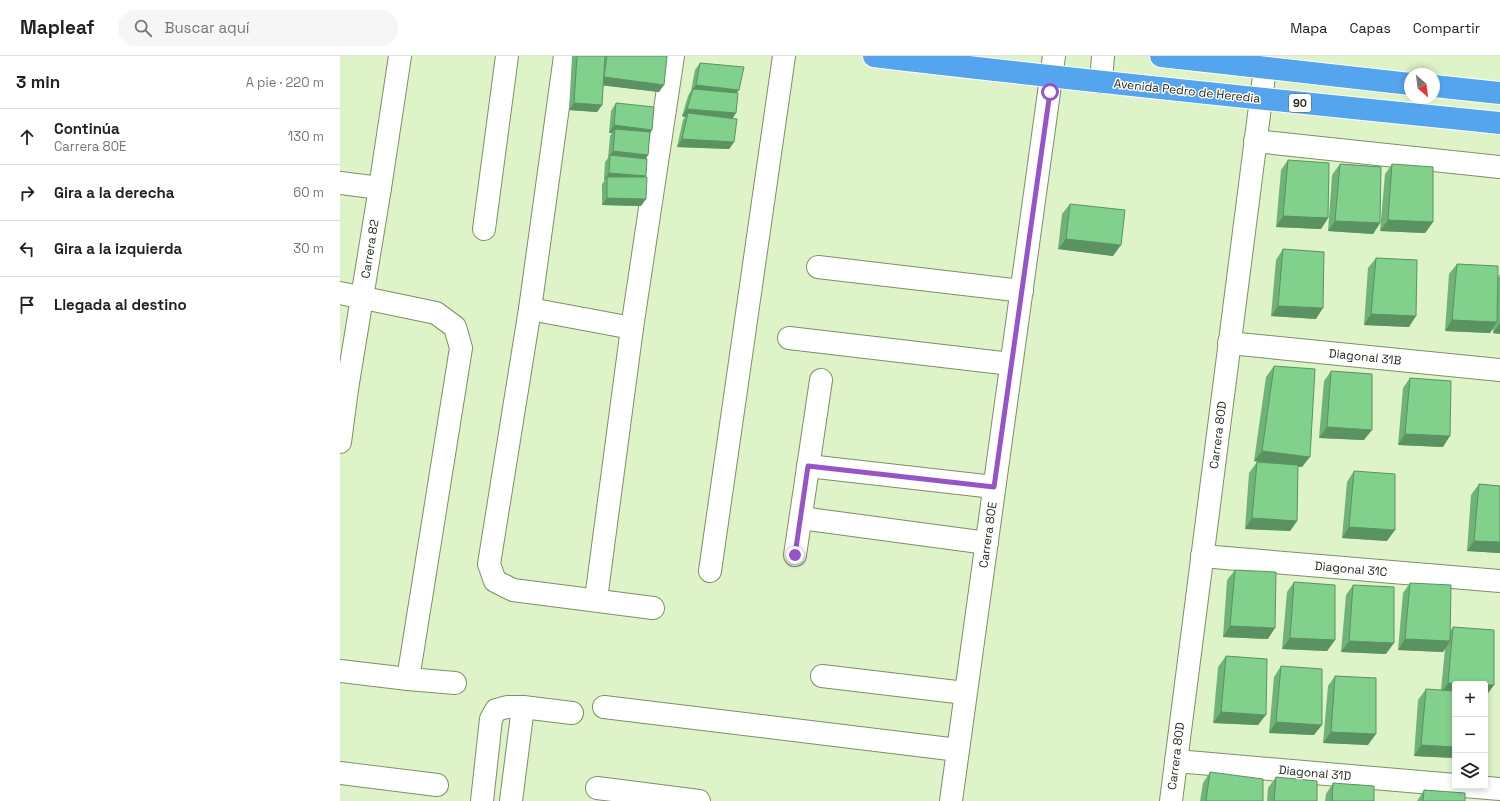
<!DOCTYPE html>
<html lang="es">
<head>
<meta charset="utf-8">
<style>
  :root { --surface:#fff; --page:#f6f6f6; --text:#222; --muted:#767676; --line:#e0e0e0 }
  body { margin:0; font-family:"Space Grotesk",sans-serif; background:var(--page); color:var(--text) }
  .controls { position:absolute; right:12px; bottom:12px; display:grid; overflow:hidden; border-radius:4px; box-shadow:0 2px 6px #0003 }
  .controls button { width:36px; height:36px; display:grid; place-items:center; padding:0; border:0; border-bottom:1px solid var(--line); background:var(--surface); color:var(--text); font:20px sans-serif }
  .compass { position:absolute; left:1064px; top:12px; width:36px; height:36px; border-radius:50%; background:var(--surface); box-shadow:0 2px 6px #0003; rotate:152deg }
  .stop { position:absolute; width:12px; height:12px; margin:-9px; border:3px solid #9654c9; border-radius:50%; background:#fff }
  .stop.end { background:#9654c9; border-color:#fff; box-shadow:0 1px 4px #0008 }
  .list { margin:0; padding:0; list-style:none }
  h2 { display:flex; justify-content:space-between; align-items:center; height:52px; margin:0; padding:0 16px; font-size:17px }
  h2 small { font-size:13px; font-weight:400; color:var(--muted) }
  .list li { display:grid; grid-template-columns:26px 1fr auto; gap:12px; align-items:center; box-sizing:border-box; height:56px; padding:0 16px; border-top:1px solid var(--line) }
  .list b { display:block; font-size:15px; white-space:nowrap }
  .list p { margin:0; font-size:13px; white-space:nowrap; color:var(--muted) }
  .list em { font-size:13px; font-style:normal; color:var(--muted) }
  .icon { flex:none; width:22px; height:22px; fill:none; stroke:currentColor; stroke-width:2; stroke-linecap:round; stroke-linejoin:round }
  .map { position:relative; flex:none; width:1160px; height:745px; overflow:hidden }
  header { display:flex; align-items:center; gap:24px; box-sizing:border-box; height:56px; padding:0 20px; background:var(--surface); border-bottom:1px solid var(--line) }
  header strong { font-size:19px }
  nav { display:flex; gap:22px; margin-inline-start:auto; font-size:14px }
  .search { width:280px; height:36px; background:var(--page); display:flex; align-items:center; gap:10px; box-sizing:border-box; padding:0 14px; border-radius:22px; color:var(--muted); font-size:15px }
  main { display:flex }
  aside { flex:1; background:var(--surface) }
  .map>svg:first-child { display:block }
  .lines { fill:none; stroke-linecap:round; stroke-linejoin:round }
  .minor-casing { stroke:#7d8f66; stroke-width:24 }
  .highway-casing { stroke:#fff; stroke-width:24 }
  .minor { stroke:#fff; stroke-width:22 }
  .highway { stroke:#54a5ee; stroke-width:22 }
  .wall { fill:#6fb378 }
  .shaded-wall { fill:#5a9262 }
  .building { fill:#81d08c; stroke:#5a9262 }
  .route { stroke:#9654c9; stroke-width:5 }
  .labels { text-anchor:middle; stroke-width:3; stroke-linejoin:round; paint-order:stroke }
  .shield { fill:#fff; stroke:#62675c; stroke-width:1 }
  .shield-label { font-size:11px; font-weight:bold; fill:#1f2616 }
  .street-label { font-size:12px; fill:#1f2616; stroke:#fff }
</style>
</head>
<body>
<header>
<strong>Mapleaf</strong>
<div class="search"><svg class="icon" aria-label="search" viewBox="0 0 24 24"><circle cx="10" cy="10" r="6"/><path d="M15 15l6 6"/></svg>Buscar aquí</div>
<nav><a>Mapa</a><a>Capas</a><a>Compartir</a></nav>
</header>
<main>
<aside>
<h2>3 min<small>A pie · 220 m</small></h2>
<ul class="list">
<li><svg class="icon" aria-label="ahead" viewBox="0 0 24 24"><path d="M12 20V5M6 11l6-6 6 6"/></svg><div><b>Continúa</b><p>Carrera 80E</p></div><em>130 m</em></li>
<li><svg class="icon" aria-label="right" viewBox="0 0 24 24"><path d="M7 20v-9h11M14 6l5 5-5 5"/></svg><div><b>Gira a la derecha</b></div><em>60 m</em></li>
<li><svg class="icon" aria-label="left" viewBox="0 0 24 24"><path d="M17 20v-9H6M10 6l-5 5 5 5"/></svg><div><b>Gira a la izquierda</b></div><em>30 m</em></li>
<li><svg class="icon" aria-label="arrive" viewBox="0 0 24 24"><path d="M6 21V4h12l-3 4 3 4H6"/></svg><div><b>Llegada al destino</b></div></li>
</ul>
</aside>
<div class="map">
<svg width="1160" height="745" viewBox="0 0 1160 745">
  <rect width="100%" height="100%" fill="#def3c7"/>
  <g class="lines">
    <g class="minor-casing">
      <g id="minor">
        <path d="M225,0L190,253L149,508L155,525L173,534L313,552"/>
        <path d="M761,26L763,0"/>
        <path d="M915,85L1160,111"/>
        <path d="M0,127L40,132"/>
        <path d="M144,173L167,0"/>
        <path d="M478,211L682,235"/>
        <path d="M0,237L96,257L115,271L121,292L68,623"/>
        <path d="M190,253L292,272"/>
        <path d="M449,282L671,308"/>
        <path d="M889,287L1160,314"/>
        <path d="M0,386L7,333L40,132L60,0"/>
        <path d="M468,410L654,431"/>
        <path d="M461,462L647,487"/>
        <path d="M455,499L481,324"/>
        <path d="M862,500L1160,525"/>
        <path d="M370,515L444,0"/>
        <path d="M256,543L292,272L333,0"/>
        <path d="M0,615L68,623L115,627"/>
        <path d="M482,620L625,637"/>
        <path d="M264,651L618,694"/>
        <path d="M836,705L1115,729"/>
        <path d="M0,717L97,729"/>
        <path d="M1124,730L1160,733"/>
        <path d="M257,732L359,745"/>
        <path d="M142,745L151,663L156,654L167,651H183"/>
        <path d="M171,745L183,651L232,657"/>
        <path d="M611,745L714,0"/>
        <path d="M831,745L925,12"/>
      </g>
    </g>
    <g class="highway-casing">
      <g id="highway">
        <path d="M534,0C743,25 951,46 1160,67"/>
        <path d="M821,0L1070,28"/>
        <path d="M1094,30L1160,37"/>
      </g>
    </g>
    <use href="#minor" class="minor"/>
    <use href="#highway" class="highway"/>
  </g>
  <g class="wall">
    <path d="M232,0H327L319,36L263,29L262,49L257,56L229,54Z"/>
    <path d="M360,7L397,37L392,63L394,86L389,93L337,91L343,64L345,61L342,60L348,40L351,35L355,14Z"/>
    <path d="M276,47L312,74L310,76L308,99L306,102V120L305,121L301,150L262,149V128L265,124H264L265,106L268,102L270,80L272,77H269L271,55Z"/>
    <path d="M948,104L988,162L981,173L936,171L941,114Z"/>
    <path d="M1000,108L1040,167L1033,178L988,175L992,119Z"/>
    <path d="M1052,108L1093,166L1085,177L1040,175L1045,118Z"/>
    <path d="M730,148L773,200L718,193L722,158Z"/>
    <path d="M943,193L976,263L931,260L936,204Z"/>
    <path d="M1036,202L1069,271L1024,269L1028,212Z"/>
    <path d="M1117,208L1158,221L1160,218V278L1153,277V272L1150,277L1105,275L1109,218Z"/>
    <path d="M934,310L962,411H958L957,465L950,475L905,473L909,417L917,406L925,407L914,405L926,321Z"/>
    <path d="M991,315L1024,384L979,382L984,325Z"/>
    <path d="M1070,322L1103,391L1058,389L1063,332Z"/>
    <path d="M1014,415L1047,485L1002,482L1007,426Z"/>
    <path d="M1139,428L1160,430V497L1127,495L1131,439Z"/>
    <path d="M895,514L928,583L883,581L887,524Z"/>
    <path d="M954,526L995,584L987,595L942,593L947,536Z"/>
    <path d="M1070,527L1110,575L1113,571L1146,640L1115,628V702L1074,700L1078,644L1086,633L1101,634L1105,593L1103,596L1058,594L1063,537Z"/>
    <path d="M1013,529L1046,598L1001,596L1006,539Z"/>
    <path d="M886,600L918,669L873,667L878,611Z"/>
    <path d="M941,610L974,679L929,677L934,621Z"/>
    <path d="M995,620L1028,689L983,687L988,630Z"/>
    <path d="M870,716L923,745H860L863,727Z"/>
    <path d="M936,721L977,745H927L928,732Z"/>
    <path d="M993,727L1034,745H985L986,738Z"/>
    <path d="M1084,734L1125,745H1077Z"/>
  </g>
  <g class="shaded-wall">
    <path d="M264,21L324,29L319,36L259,29Z"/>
    <path d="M356,29L399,34L394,41L352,34Z"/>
    <path d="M234,47L262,49L257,56L229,54Z"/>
    <path d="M347,53L396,57L391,65L348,57L345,61L342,60Z"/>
    <path d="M274,69L312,74L307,82L275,73L272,77H269Z"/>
    <path d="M342,83L394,86L389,93L337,91Z"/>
    <path d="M273,95L308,99L303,106L270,99Z"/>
    <path d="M269,117L306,120L301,128L267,121L265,124H264Z"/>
    <path d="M267,142L306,143L301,150L262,149Z"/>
    <path d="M943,160L988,162L981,173L936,171Z"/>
    <path d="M1048,164L1093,166L1085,177L1040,175Z"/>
    <path d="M995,165L1040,167L1033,178L988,175Z"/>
    <path d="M726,183L781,189L773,200L718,193Z"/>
    <path d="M938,250L983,252L976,263L931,260Z"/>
    <path d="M1031,258L1076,260L1069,271L1024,269Z"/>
    <path d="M1112,264L1157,266L1150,277L1105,275Z"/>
    <path d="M1160,267V278L1153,277Z"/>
    <path d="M987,371L1032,374L1024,384L979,382Z"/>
    <path d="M1065,378L1110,380L1103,391L1058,389Z"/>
    <path d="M922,395L970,401L962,411L914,405Z"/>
    <path d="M912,462L957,465L950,475L905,473Z"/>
    <path d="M1009,471L1055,474L1047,485L1002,482Z"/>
    <path d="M1134,485L1160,486V497L1127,495Z"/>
    <path d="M890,570L935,572L928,583L883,581Z"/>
    <path d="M950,582L995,584L987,595L942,593Z"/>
    <path d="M1065,583L1110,585L1103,596L1058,594Z"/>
    <path d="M1009,585L1054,587L1046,598L1001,596Z"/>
    <path d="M1108,627L1129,628H1115V638L1101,637Z"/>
    <path d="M1145,629H1154L1146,640H1145Z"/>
    <path d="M881,656L926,659L918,669L873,667Z"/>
    <path d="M936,666L982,669L974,679L929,677Z"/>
    <path d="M991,676L1036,678L1028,689L983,687Z"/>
    <path d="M1081,689L1115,691V702L1074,700Z"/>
  </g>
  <g class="building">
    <path d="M237,0H265L262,49L234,47Z"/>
    <path d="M267,0H327L324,29L264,21Z"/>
    <path d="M360,7L404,11L399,34L356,29Z"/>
    <path d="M353,33L398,37L396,57L347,53Z"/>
    <path d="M276,47L314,51L312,74L274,69Z"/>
    <path d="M348,57L397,63L394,86L342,83Z"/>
    <path d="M275,73L310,76L308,99L273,95Z"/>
    <path d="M270,99L307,103L306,120L269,117Z"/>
    <path d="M948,104L989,107L988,162L943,160Z"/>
    <path d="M1000,108L1041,111L1040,167L995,165Z"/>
    <path d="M1052,108L1093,111V166L1048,164Z"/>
    <path d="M267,121H307L306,143L267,142Z"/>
    <path d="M730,148L785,154L781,189L726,183Z"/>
    <path d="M943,193L984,196L983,252L938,250Z"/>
    <path d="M1036,202L1077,204L1076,260L1031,258Z"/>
    <path d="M1117,208L1158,210L1157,266L1112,264Z"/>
    <path d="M934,310L975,313L970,401L922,395Z"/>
    <path d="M991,315L1032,318V374L987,371Z"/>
    <path d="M1070,322L1111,325L1110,380L1065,378Z"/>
    <path d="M917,406L958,409L957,465L912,462Z"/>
    <path d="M1014,415L1055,418V474L1009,471Z"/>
    <path d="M1139,428L1160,430V486L1134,485Z"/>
    <path d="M895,514L936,516L935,572L890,570Z"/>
    <path d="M954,526L995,529V584L950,582Z"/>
    <path d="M1070,527L1111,529L1110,585L1065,583Z"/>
    <path d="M1013,529L1054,531V587L1009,585Z"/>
    <path d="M1113,571L1154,574V629H1145V628H1129L1108,627Z"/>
    <path d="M886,600L927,603L926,659L881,656Z"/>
    <path d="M941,610L982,613V669L936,666Z"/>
    <path d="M995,620L1036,622V678L991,676Z"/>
    <path d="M1086,633L1115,635V691L1081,689Z"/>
    <path d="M870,716L923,723V745H866Z"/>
    <path d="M936,721L977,725V745H934Z"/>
    <path d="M993,727L1034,730V745H992Z"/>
    <path d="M1084,734L1125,737V745H1083Z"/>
  </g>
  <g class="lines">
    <path class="route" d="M455,499L468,410L654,431L710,36"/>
  </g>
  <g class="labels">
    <rect class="shield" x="949" y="38" width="22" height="18" rx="3"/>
    <g class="shield-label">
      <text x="960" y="51">90</text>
    </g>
    <g class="street-label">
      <text transform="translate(847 35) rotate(6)" y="4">Avenida Pedro de Heredia</text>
      <text transform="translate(30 193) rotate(-81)" y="4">Carrera 82</text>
      <text transform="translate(1025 301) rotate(6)" y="4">Diagonal 31B</text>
      <text transform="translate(878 379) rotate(-83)" y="4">Carrera 80D</text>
      <text transform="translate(648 479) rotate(-82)" y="4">Carrera 80E</text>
      <text transform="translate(1011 513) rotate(5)" y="4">Diagonal 31C</text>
      <text transform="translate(836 700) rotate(-83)" y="4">Carrera 80D</text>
      <text transform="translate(975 717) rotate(5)" y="4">Diagonal 31D</text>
    </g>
  </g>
</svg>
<div class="controls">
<button>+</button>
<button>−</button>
<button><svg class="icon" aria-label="layers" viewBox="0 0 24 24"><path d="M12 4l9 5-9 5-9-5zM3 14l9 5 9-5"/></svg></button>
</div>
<svg class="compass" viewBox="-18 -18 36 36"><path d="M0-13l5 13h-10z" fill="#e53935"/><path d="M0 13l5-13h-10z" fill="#767676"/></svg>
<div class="stop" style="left:710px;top:36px"></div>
<div class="stop end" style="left:455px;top:499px"></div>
</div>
</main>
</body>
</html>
